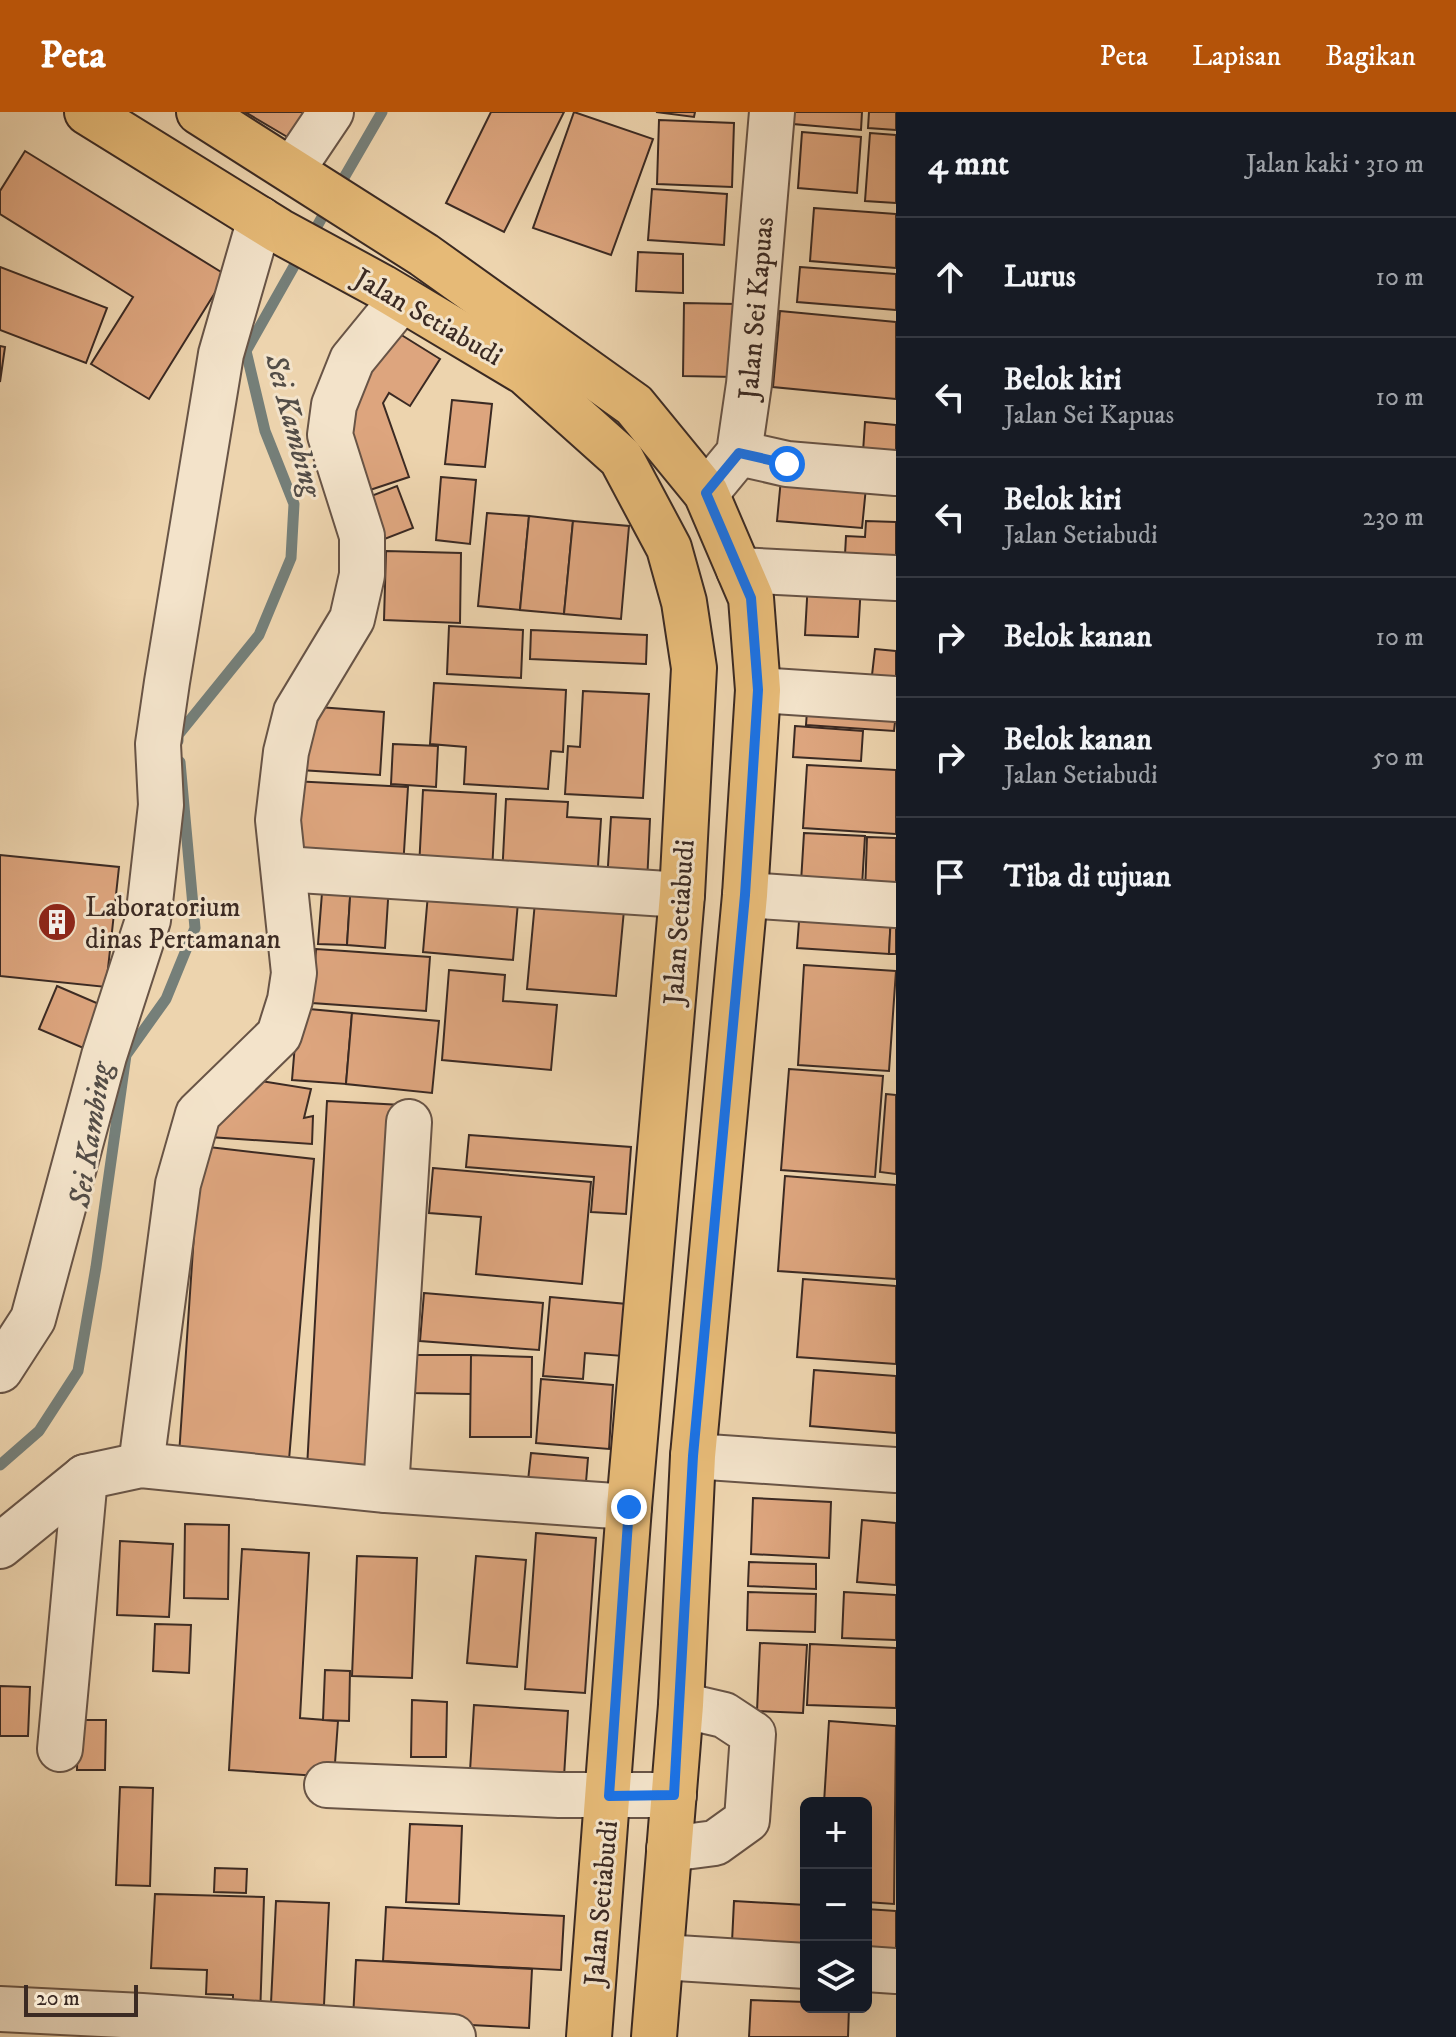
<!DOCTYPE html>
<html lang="id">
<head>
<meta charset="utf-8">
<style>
  :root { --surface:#171b24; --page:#242831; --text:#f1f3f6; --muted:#9ea1a6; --line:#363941; --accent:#b45309 }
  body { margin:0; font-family:"IM FELL DW Pica",serif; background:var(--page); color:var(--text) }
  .controls { position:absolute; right:24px; bottom:24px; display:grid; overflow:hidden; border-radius:12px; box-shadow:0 8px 32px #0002 }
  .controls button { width:72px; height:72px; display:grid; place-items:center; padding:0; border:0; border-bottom:2px solid var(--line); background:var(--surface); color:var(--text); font:40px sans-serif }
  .scale { position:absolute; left:24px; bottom:20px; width:114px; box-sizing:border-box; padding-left:8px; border:4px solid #3b2a23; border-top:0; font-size:22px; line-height:28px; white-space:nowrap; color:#3b2a23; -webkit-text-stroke:6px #f3e3ca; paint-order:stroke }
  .stop { position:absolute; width:24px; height:24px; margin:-18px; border:6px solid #1a73e8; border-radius:50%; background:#fff }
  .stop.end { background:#1a73e8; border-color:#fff; box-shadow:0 2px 8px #0008 }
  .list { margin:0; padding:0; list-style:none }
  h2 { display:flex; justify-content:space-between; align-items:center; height:104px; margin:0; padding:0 32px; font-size:34px }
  h2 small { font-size:26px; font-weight:400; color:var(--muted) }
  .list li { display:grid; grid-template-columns:52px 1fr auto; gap:24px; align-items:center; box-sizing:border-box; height:120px; padding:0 32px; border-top:2px solid var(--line) }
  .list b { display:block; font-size:30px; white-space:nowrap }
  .list p { margin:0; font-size:26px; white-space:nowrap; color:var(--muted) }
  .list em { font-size:26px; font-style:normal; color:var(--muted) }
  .icon { flex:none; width:44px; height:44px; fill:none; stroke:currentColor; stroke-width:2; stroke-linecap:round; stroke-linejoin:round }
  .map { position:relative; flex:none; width:896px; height:1925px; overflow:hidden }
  header { display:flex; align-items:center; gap:48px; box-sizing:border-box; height:112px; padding:0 40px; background:var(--accent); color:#fff }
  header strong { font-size:38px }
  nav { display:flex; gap:44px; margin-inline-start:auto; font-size:28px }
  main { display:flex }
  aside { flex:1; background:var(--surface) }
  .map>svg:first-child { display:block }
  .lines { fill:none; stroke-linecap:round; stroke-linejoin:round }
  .stream { stroke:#757f79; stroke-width:11 }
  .building { fill:#dda57e; stroke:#3b2a23; stroke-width:2 }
  .minor-casing { stroke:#685446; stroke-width:48 }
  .major-casing { stroke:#3b2a23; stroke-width:48 }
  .minor { stroke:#f3e3ca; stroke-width:44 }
  .major { stroke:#e6ba77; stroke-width:44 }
  .route { stroke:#1a73e8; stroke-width:10 }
  .labels { text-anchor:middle; stroke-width:6; stroke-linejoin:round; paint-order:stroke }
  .street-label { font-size:28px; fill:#3b2a23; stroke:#f3e3ca }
  .poi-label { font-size:28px; fill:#3b2a23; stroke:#f3e3ca; text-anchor:start }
  .water-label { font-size:30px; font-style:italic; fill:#534d47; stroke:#f3e3ca }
</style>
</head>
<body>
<header>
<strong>Peta</strong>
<nav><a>Peta</a><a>Lapisan</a><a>Bagikan</a></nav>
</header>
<main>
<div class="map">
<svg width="896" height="1925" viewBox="0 0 896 1925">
  <rect width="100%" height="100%" fill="#edd4ae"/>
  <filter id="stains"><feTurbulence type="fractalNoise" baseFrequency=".0025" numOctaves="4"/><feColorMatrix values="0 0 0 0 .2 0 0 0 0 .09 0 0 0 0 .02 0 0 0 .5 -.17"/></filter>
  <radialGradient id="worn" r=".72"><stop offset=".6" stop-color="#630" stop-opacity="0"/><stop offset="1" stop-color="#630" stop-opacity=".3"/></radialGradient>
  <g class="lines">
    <g class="stream">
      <path d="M338,76L382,0"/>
      <path d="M311,125L330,91"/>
      <path d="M178,629V623L259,523L291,446L294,392L265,319L246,239L302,140"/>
      <path d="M0,1353L39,1319L78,1259L96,1155L126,943L166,887L195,816L180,650"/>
    </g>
  </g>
  <g class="building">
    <path d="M245,0H327L306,36Z"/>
    <path d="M491,0H564L504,120L446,91Z"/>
    <path d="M574,0L653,27L611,143L533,116Z"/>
    <path d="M656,0H695L694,5Z"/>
    <path d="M793,0H862L861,18L793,12Z"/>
    <path d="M869,0H896V18L868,16Z"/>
    <path d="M659,8L734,11L732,75L657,72Z"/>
    <path d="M802,20L861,25L857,81L798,76Z"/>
    <path d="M870,21L896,23V91L865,89Z"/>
    <path d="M25,39L226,163L149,287L91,252L133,185L0,102V79Z"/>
    <path d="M652,77L727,82L724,133L648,128Z"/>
    <path d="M814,96L896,102V156L810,149Z"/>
    <path d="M638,140L683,142V181L636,179Z"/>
    <path d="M0,155L107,196L86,251L0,218Z"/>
    <path d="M800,155L896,162V198L797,190Z"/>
    <path d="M684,191L737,192L735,265L683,264Z"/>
    <path d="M780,199L896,210V287L773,275Z"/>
    <path d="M387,214L440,247L410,294L389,281L383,291L409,365L364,380L334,298Z"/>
    <path d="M0,234L5,235L0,270Z"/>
    <path d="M452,288L492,292L485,355L445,352Z"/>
    <path d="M865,310L896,313V357L862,355Z"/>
    <path d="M782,356L867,365L862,416L777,409Z"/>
    <path d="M441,365L476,368L470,432L436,428Z"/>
    <path d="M397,374L413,416L382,428L366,386Z"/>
    <path d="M487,401L529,404L520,498L478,494Z"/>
    <path d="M529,404L573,409L564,502L520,498Z"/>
    <path d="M573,409L629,414L621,507L564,502Z"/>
    <path d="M866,409L896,410V463L844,461L846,424L865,425Z"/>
    <path d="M386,439L461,441L460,511L384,508Z"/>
    <path d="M808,469L861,472L858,525L805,523Z"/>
    <path d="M449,514L523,518L521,566L447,562Z"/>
    <path d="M531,518L647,523L646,552L530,547Z"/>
    <path d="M875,537L896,539V575L871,572Z"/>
    <path d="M434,571L566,578L563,640L551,639L548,677L464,672L466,635L430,632Z"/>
    <path d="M583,579L649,582L643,686L565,682L568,634L580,635Z"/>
    <path d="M808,585L896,601L894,619L806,613Z"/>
    <path d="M305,594L384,600L380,663L300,658Z"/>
    <path d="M795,614L863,619L861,649L793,645Z"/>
    <path d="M393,632L438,634L436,675L391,672Z"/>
    <path d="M807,653L896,658V722L803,716Z"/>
    <path d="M292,669L408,675L403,756L287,749Z"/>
    <path d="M423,678L496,682L492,760L419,756Z"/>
    <path d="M506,687L568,690L567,705L601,707L597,770L502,765Z"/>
    <path d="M611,705L650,707L647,772L607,770Z"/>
    <path d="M804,721L865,724L862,774L801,770Z"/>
    <path d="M867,725L896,726V782L865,781Z"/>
    <path d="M0,743L119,755L106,875L0,864Z"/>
    <path d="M323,768L351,770L347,833L318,832Z"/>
    <path d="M351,770L389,772L385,836L347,833Z"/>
    <path d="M428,782L518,790L513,848L423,840Z"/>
    <path d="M535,790L624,798L616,884L527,877Z"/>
    <path d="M800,796L891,801L889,842L797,836Z"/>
    <path d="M891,801H896V842H889Z"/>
    <path d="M316,837L430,845L426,899L312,891Z"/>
    <path d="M804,853L896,859L889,959L798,953Z"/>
    <path d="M449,858L505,863L503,889L557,893L551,958L442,948Z"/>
    <path d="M57,874L106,895L88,938L39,917Z"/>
    <path d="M298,896L352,901L346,972L292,968Z"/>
    <path d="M352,901L439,909L432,981L346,972Z"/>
    <path d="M789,957L883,964L875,1065L781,1058Z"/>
    <path d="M261,969L311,977L304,1006L313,1004L312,1032L210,1025L226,985Z"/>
    <path d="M886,982L896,983V1062L880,1060Z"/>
    <path d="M327,989L402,993L375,1359L307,1356Z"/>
    <path d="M469,1023L631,1035L626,1102L591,1100L594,1065L466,1055Z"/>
    <path d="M200,1034L314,1047L289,1348L179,1343Z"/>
    <path d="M433,1056L591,1070L582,1172L476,1162L481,1105L429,1101Z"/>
    <path d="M785,1064L896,1073V1167L778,1159Z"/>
    <path d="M803,1167L896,1174V1252L797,1245Z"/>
    <path d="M424,1181L543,1191L539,1238L420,1229Z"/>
    <path d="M550,1185L627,1192L623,1244L585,1241L583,1267L543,1264Z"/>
    <path d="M411,1243H471V1282L410,1281Z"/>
    <path d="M471,1243L532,1245L531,1325H470Z"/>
    <path d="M814,1258L896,1264V1321L810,1314Z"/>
    <path d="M541,1267L613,1273L609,1337L536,1331Z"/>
    <path d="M531,1341L588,1346L585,1382L527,1378Z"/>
    <path d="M753,1386L831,1390L829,1446L751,1442Z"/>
    <path d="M862,1408L896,1411V1473L857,1470Z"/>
    <path d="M185,1412L229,1413L228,1487L184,1486Z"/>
    <path d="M536,1421L596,1426L585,1581L525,1577Z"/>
    <path d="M120,1429L173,1432L169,1505L117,1503Z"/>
    <path d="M242,1437L309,1441L300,1606L338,1609L334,1665L229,1658Z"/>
    <path d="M357,1444L417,1446L412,1566L352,1564Z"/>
    <path d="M476,1444L526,1448L517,1555L467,1551Z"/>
    <path d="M749,1450L816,1452V1477L748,1474Z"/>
    <path d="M748,1480L816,1482L815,1520L747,1518Z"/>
    <path d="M844,1480L896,1483V1528L842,1526Z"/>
    <path d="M155,1512L191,1513L189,1561L153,1559Z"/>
    <path d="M760,1531L807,1533L803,1601L757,1599Z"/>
    <path d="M810,1532L896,1536V1596L807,1593Z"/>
    <path d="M325,1558L350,1559L349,1609L323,1608Z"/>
    <path d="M0,1574L30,1575L28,1624H0Z"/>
    <path d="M412,1588L447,1590L446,1645H411Z"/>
    <path d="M474,1593L568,1599L564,1665L470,1659Z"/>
    <path d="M78,1608H106L105,1658H77Z"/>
    <path d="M829,1609L896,1614L894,1792L866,1790V1691H824Z"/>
    <path d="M120,1675L153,1676L150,1774L116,1773Z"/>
    <path d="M410,1712L462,1714L459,1792L406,1790Z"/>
    <path d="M215,1756L247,1757L246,1781L214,1780Z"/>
    <path d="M155,1782L264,1785L260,1905L233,1904V1883L206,1882L207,1858L151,1856Z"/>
    <path d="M276,1789L329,1791L324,1893L271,1891Z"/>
    <path d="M734,1789L806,1793V1834L732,1830Z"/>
    <path d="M386,1795L564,1804L561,1858L383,1849Z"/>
    <path d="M866,1797L896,1799V1844L866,1842Z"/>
    <path d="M356,1848L532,1857L529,1916L353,1907Z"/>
    <path d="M751,1888L806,1890V1895H849L848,1925H749Z"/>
  </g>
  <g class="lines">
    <g class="minor-casing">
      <g id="minor">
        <path d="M292,58L331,0"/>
        <path d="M739,341L787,352L896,361"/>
        <path d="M706,381L739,341L749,272L772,0"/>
        <path d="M739,458L896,466"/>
        <path d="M758,578L896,587"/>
        <path d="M284,757L682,783"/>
        <path d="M745,783L896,793"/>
        <path d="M0,1258L33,1207L104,944L148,808L161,693L158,632L167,570L221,242L260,107"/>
        <path d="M693,1344L896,1358"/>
        <path d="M141,1353L178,1072L198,1002L279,923L290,888L294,861L278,708L286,640L296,600L352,507L362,463V424L330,323L334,293L352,248L401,188"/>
        <path d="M386,1378L409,1010"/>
        <path d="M0,1434L85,1365L141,1353L386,1378L629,1395"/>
        <path d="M60,1637L85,1365"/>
        <path d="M327,1673L559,1683H674"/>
        <path d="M669,1737L715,1731L747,1708L753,1622L724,1603L681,1593"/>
        <path d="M661,1845L806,1854"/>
        <path d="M866,1857L896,1859"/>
        <path d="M0,1897L142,1904L453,1925"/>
      </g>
    </g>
    <g class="major-casing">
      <g id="major">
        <path d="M87,0L279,119L382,175L526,261L621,346L669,436L684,490L694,556L682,783L629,1395L589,1925"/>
        <path d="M199,0L424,143L634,293L706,381L751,486L758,578L745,783L693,1344L681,1593L654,1925"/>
      </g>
    </g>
    <use href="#minor" class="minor"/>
    <use href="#major" class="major"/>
  </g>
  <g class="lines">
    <path class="route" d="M629,1395L609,1684L674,1683L693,1344L745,783L758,578L751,486L706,381L739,341L787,352"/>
  </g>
  <defs>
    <g id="building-disc" transform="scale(2)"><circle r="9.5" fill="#8f2418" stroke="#f3e3ca"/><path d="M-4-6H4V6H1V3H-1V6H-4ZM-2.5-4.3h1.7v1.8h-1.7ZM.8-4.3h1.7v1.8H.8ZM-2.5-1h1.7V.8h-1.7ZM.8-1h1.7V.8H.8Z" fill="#fff"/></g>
  </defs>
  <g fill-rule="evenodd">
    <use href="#building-disc" x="57" y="810"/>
  </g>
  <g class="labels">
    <g class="street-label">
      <text transform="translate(755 196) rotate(-85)" y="10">Jalan Sei Kapuas</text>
      <text transform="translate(429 204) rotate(30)" y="10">Jalan Setiabudi</text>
      <text transform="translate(678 810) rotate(-86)" y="10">Jalan Setiabudi</text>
      <text transform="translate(600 1791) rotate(-85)" y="10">Jalan Setiabudi</text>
    </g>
    <g class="poi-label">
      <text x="85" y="804">Laboratorium<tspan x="85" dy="32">dinas Pertamanan</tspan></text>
    </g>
    <g class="water-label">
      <text transform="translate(294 313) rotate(75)" y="10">Sei Kambing</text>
      <text transform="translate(90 1023) rotate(-81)" y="10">Sei Kambing</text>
    </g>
  </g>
  <rect width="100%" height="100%" filter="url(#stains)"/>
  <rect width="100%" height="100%" fill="url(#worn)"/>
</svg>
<div class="controls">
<button>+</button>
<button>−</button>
<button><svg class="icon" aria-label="layers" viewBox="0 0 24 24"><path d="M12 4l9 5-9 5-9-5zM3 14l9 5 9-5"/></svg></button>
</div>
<div class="scale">20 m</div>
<div class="stop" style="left:787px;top:352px"></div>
<div class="stop end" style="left:629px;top:1395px"></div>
</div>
<aside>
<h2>4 mnt<small>Jalan kaki · 310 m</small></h2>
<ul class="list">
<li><svg class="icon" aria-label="ahead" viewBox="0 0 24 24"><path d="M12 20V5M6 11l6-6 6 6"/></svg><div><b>Lurus</b></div><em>10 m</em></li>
<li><svg class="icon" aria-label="left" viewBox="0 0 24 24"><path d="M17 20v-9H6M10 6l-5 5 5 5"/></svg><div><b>Belok kiri</b><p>Jalan Sei Kapuas</p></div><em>10 m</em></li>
<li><svg class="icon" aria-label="left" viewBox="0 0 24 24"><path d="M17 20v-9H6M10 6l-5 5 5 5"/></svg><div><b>Belok kiri</b><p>Jalan Setiabudi</p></div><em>230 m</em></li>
<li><svg class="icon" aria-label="right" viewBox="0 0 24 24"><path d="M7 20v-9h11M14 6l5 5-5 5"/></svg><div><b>Belok kanan</b></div><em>10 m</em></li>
<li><svg class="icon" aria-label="right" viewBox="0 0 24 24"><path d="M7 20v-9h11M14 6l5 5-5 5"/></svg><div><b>Belok kanan</b><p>Jalan Setiabudi</p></div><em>50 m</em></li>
<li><svg class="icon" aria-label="arrive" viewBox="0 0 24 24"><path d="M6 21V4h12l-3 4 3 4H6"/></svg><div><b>Tiba di tujuan</b></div></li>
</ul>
</aside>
</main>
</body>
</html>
